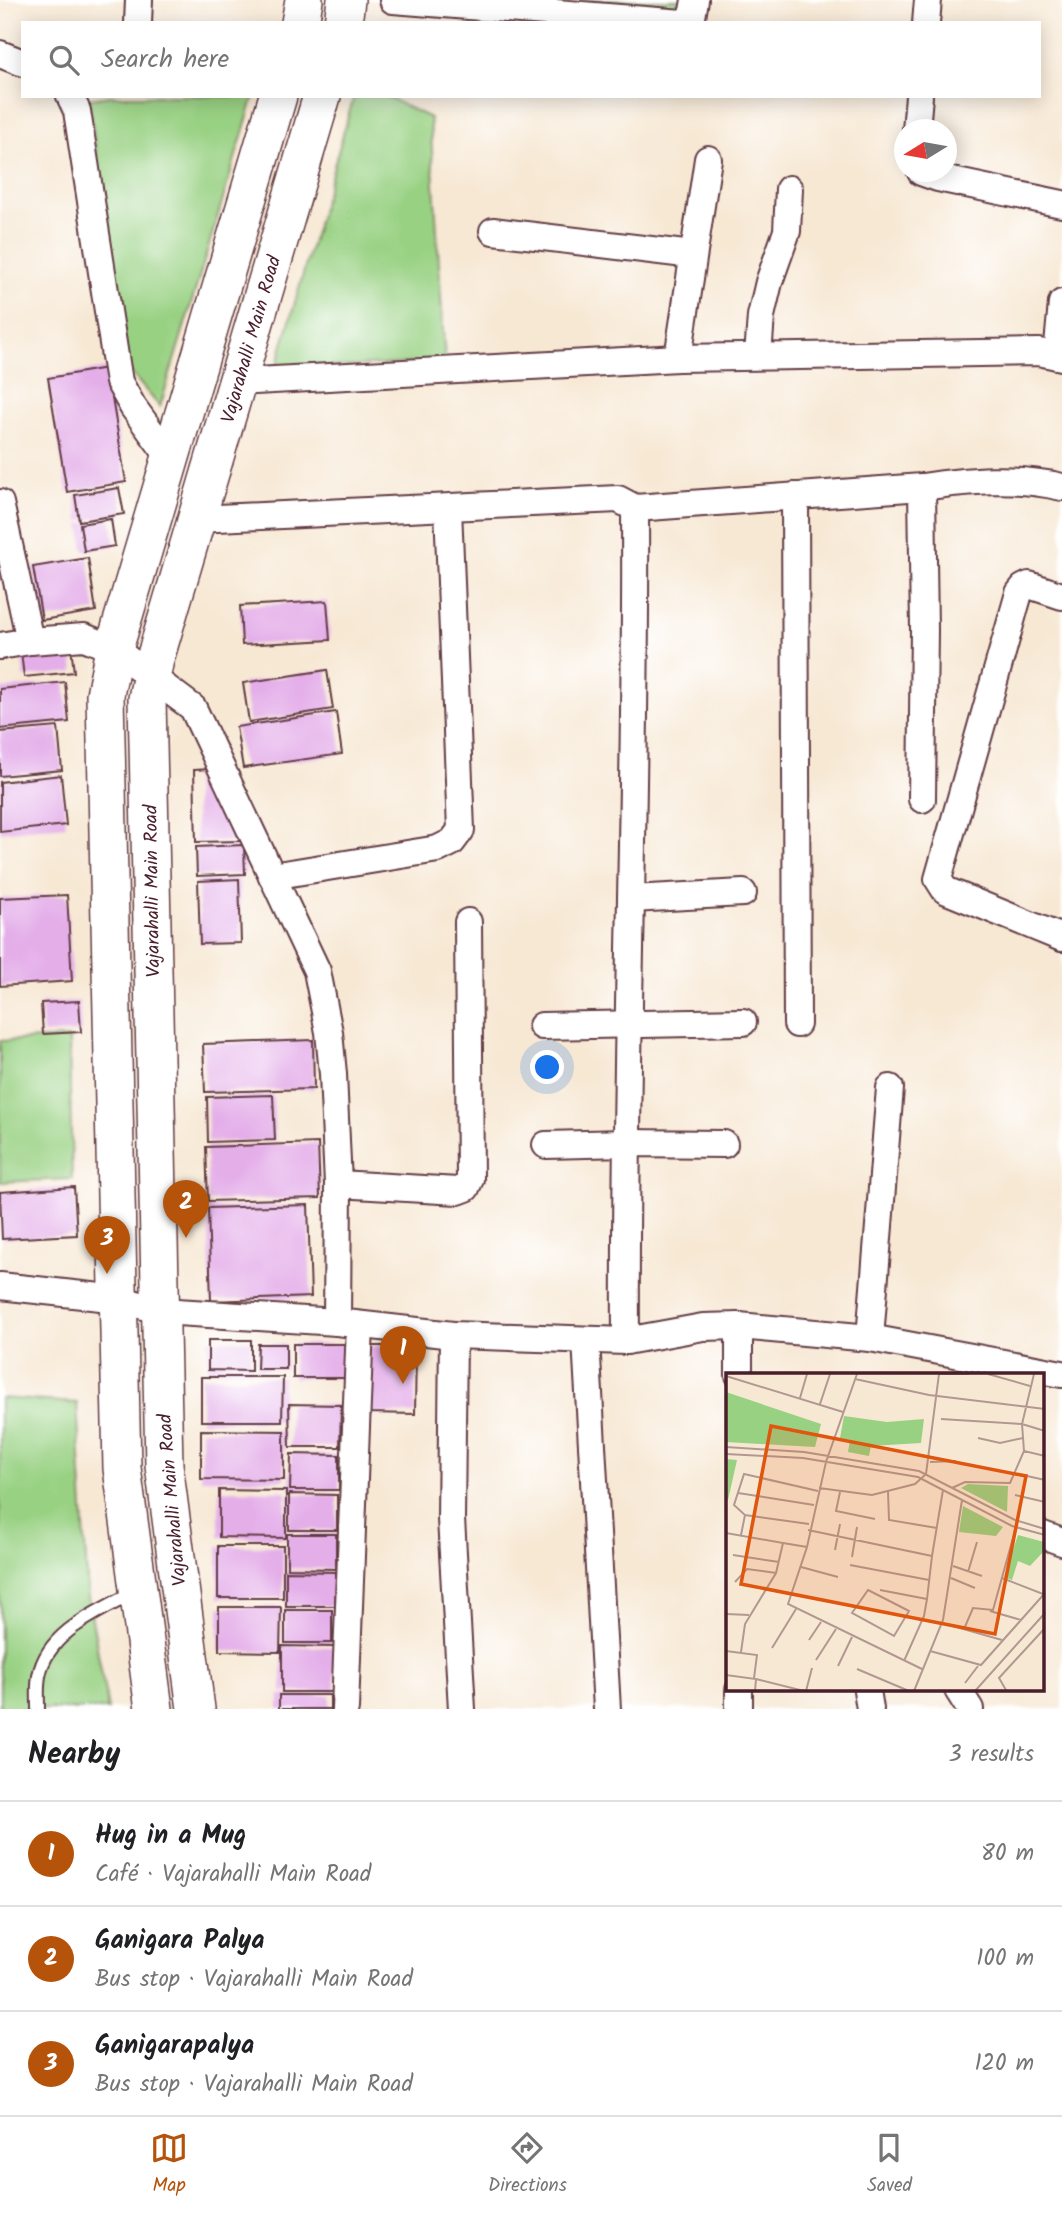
<!DOCTYPE html>
<html lang="en">
<head>
<meta charset="utf-8">
<style>
  :root { --surface:#fff; --page:#f6f6f6; --text:#202124; --muted:#757577; --line:#e0e0e0; --accent:#b45309 }
  body { margin:0; font-family:Kalam,sans-serif; background:var(--page); color:var(--text) }
  .compass { position:absolute; left:894px; top:119px; width:63px; height:63px; border-radius:50%; background:var(--surface); box-shadow:0 4px 18px #0003; rotate:259deg }
  .you { position:absolute; left:548px; top:1068px; width:24px; height:24px; margin:-18px; border:5px solid #fff; border-radius:50%; background:#1a73e8; box-shadow:0 0 0 10px #1a73e833 }
  .badge { display:grid; place-items:center; width:46px; height:46px; border-radius:50%; background:var(--accent); color:#fff; font-size:23px; font-weight:700 }
  .pin { position:absolute; translate:-50% -58px; filter:drop-shadow(0 2px 4px #0008) }
  .pin::after { content:''; position:absolute; top:37px; width:24px; height:21px; background:inherit; clip-path:polygon(0 0,100% 0,50% 100%) }
  .list { margin:0; padding:0; list-style:none }
  h2 { display:flex; justify-content:space-between; align-items:center; height:91px; margin:0; padding:0 28px; font-size:30px }
  h2 small { font-size:23px; font-weight:400; color:var(--muted) }
  .list li { display:grid; grid-template-columns:46px 1fr auto; gap:21px; align-items:center; box-sizing:border-box; height:105px; padding:0 28px; border-top:2px solid var(--line) }
  .list b { display:block; font-size:26px; white-space:nowrap }
  .list p { margin:0; font-size:23px; white-space:nowrap; color:var(--muted) }
  .list em { font-size:23px; font-style:normal; color:var(--muted) }
  .icon { flex:none; width:38px; height:38px; fill:none; stroke:currentColor; stroke-width:2; stroke-linecap:round; stroke-linejoin:round }
  .map { position:relative; flex:none; width:1062px; height:1709px; overflow:hidden }
  .search { position:absolute; background:var(--surface); box-shadow:0 4px 18px #0003; left:21px; right:21px; top:21px; height:77px; display:flex; align-items:center; gap:18px; box-sizing:border-box; padding:0 24px; border-radius:0px; color:var(--muted); font-size:26px }
  .sheet { height:406px; background:var(--surface) }
  nav { display:flex; justify-content:space-around; align-items:center; box-sizing:border-box; height:98px; border-top:2px solid var(--line); background:var(--surface); font-size:19px; color:var(--muted) }
  nav a { display:grid; justify-items:center; gap:4px }
  nav .on { color:var(--accent) }
  .map>svg:first-child { display:block }
  .green { fill:#99d183; stroke:#727857; stroke-width:2 }
  .building { fill:#e4aee9 }
  .lines { fill:none; stroke-linecap:round; stroke-linejoin:round }
  .service-casing { stroke:#643d44; stroke-width:16 }
  .minor-casing { stroke:#643d44; stroke-width:30 }
  .secondary-casing { stroke:#643d44; stroke-width:40 }
  .service { stroke:#fff; stroke-width:12 }
  .minor { stroke:#fff; stroke-width:26 }
  .secondary { stroke:#fff; stroke-width:37 }
  .labels { text-anchor:middle; stroke-width:5; stroke-linejoin:round; paint-order:stroke }
  .street-label { font-size:19px; fill:#4a1f2b; stroke:#fff }
  .inset-road { fill:none; stroke:#b29890; stroke-width:2 }
  .view { fill:#e0560e; fill-opacity:0.15; stroke:#e0560e; stroke-width:3.5 }
  .inset-edge { fill:none; stroke:#4a1f2b; stroke-width:3.5 }
</style>
</head>
<body>
<div class="map">
<svg width="1062" height="1709" viewBox="0 0 1062 1709">
  <rect width="100%" height="100%" fill="#fff"/>
  <filter id="ink" filterUnits="userSpaceOnUse"><feTurbulence type="fractalNoise" baseFrequency=".0143" numOctaves="2"/><feDisplacementMap in="SourceGraphic" scale="14" xChannelSelector="R" yChannelSelector="G"/><feConvolveMatrix kernelMatrix="1 2 1 2 8 2 1 2 1" color-interpolation-filters="sRGB"/></filter>
  <filter id="wash" filterUnits="userSpaceOnUse"><feTurbulence type="fractalNoise" baseFrequency=".00686" numOctaves="4" result="noise"/><feDisplacementMap in="SourceGraphic" scale="28" xChannelSelector="R" yChannelSelector="G"/><feGaussianBlur stdDeviation="1.57" result="paint"/><feColorMatrix in="noise" values="0 0 0 0 0 0 0 0 0 0 0 0 0 0 0 0 0 1.4 0 .05"/><feComposite in="paint" operator="in"/></filter>
  <g filter="url(#wash)">
    <rect width="100%" height="100%" fill="#f7e8d4"/>
    <g class="green">
      <path d="M583,0H683L680,12Z"/>
      <path d="M110,96H254L160,407L125,366L89,99Z"/>
      <path d="M354,96H385L430,118L445,362L276,369Z"/>
      <path d="M69,1038L72,1179L0,1182V1041Z"/>
      <path d="M0,1398L77,1403L88,1597L108,1709H0Z"/>
    </g>
    <g id="blocks">
      <g class="building">
        <path d="M107,368L126,482L67,492L48,378Z"/>
        <path d="M119,488L124,514L79,521L75,495Z"/>
        <path d="M111,519L115,546L84,551L80,524Z"/>
        <path d="M88,558L96,611L42,620L33,567Z"/>
        <path d="M327,601L330,640L242,645L240,606Z"/>
        <path d="M71,647L74,672L24,677L21,652Z"/>
        <path d="M327,670L333,709L249,722L243,683Z"/>
        <path d="M65,682L69,722L0,729V689Z"/>
        <path d="M336,712L342,754L243,768L236,727Z"/>
        <path d="M58,727L62,770L0,776V732Z"/>
        <path d="M211,769L240,841L196,842L194,770Z"/>
        <path d="M61,775L66,825L0,832V782Z"/>
        <path d="M244,845L245,874L197,876L196,847Z"/>
        <path d="M239,879L241,943L200,944L198,881Z"/>
        <path d="M67,895L72,981L0,986V898Z"/>
        <path d="M79,1001L81,1032L43,1034L41,1003Z"/>
        <path d="M313,1040L314,1089L205,1092L203,1044Z"/>
        <path d="M273,1095L275,1140L208,1142L207,1097Z"/>
        <path d="M318,1143L320,1198L208,1201L206,1147Z"/>
        <path d="M74,1187L77,1235L2,1239L0,1192Z"/>
        <path d="M308,1205L311,1297L211,1301L208,1208Z"/>
        <path d="M208,1340H251V1371L208,1370Z"/>
        <path d="M258,1344H286V1369H257Z"/>
        <path d="M293,1344H348L347,1378H293Z"/>
        <path d="M369,1346H416L415,1414L369,1413Z"/>
        <path d="M201,1377H283L282,1421H201Z"/>
        <path d="M289,1404L341,1405L340,1447H290Z"/>
        <path d="M201,1430L284,1431V1480L201,1479Z"/>
        <path d="M291,1454L339,1455V1490H290Z"/>
        <path d="M219,1490L286,1491V1538L219,1537Z"/>
        <path d="M289,1494L337,1495V1530H289Z"/>
        <path d="M287,1534H336V1569L287,1568Z"/>
        <rect x="218" y="1546" width="65" height="52"/>
        <path d="M286,1571L336,1572L335,1606H286Z"/>
        <path d="M219,1607H281L280,1652L219,1651Z"/>
        <rect x="285" y="1610" width="47" height="33"/>
        <path d="M282,1646L335,1647V1692H282Z"/>
        <rect x="279" y="1695" width="51" height="14"/>
      </g>
    </g>
  </g>
  <g filter="url(#ink)">
    <use href="#blocks" fill-opacity="0" stroke="#643d44" stroke-width="2"/>
    <g class="lines">
      <g class="service-casing">
        <path id="service" d="M38,1709C38,1698 37,1687 39,1676C47,1632 98,1612 133,1593"/>
      </g>
      <g class="minor-casing">
        <g id="minor">
          <path d="M393,0L683,23"/>
          <path d="M138,23L139,0"/>
          <path d="M691,23L695,0"/>
          <path d="M926,23L928,0"/>
          <path d="M0,54L23,63"/>
          <path d="M70,96L77,111L119,382L133,407L171,459"/>
          <path d="M916,130L919,96"/>
          <path d="M921,172L938,178L1062,204"/>
          <path d="M493,231L693,255"/>
          <path d="M758,356L761,316L769,282L787,231L789,189"/>
          <path d="M1057,356L1062,303"/>
          <path d="M678,358L708,159"/>
          <path d="M238,382L678,358L1039,352L1062,357"/>
          <path d="M922,487C970,480 1014,476 1062,487"/>
          <path d="M795,496L797,1024"/>
          <path d="M0,503L30,641"/>
          <path d="M635,508L922,487L924,630L922,799"/>
          <path d="M197,519L618,499L635,508C637,785 624,1063 626,1341"/>
          <path d="M1062,596L1029,585L1023,588L1019,593L938,879L945,890L1062,938"/>
          <path d="M0,646L30,641L84,637L114,649L193,708L317,971L329,1032L333,1074L338,1184L337,1322"/>
          <path d="M272,876L438,849L452,842L461,830L448,508"/>
          <path d="M631,899L743,893"/>
          <path d="M542,1026L743,1022"/>
          <path d="M546,1145L626,1143L724,1144"/>
          <path d="M338,1184L458,1191L466,1188L470,1179L468,922"/>
          <path d="M0,1286L119,1299L161,1311L337,1322L453,1335L626,1341L703,1327L739,1326L870,1338L1062,1374"/>
          <path d="M739,1326V1375"/>
          <path d="M453,1335L451,1519L462,1709"/>
          <path d="M870,1338L890,1088"/>
          <path d="M586,1340L607,1709"/>
          <path d="M1043,1535L1062,1542"/>
          <path d="M739,1690V1709"/>
          <path d="M867,1690L870,1709"/>
          <path d="M958,1690L970,1709"/>
          <path d="M345,1709L360,1325"/>
        </g>
      </g>
      <g class="secondary-casing">
        <g id="secondary">
          <path d="M300,23L304,0"/>
          <path d="M343,23L346,0"/>
          <path d="M154,1709L122,1468L105,695L114,649L278,96"/>
          <path d="M196,1709L164,1465L147,699L155,659L322,96"/>
        </g>
      </g>
      <use href="#service" class="service"/>
      <use href="#minor" class="minor"/>
      <use href="#secondary" class="secondary"/>
    </g>
  </g>
  <g class="labels">
    <g class="street-label">
      <text transform="translate(250 339) rotate(-74)" y="7">Vajarahalli Main Road</text>
      <text transform="translate(151 891) rotate(-91)" y="7">Vajarahalli Main Road</text>
      <text transform="translate(171 1500) rotate(-95)" y="7">Vajarahalli Main Road</text>
    </g>
  </g>
  <g transform="translate(726 1373)">
    <rect width="318" height="318" fill="#f7e8d4"/>
    <path d="M0,19L95,51L89,74L0,69ZM118,43L161,49L198,46L195,70L145,73L143,83L122,79L124,67L114,65ZM0,86L11,87L2,127H0ZM242,111L282,113L281,139L235,115ZM237,133L277,154L270,163L233,159ZM292,162L318,169V178L304,193L292,188L286,207L278,204Z" fill="#99d183"/>
    <path class="inset-road" d="M131,1L100,89L81,174L62,231L196,296M213,1H243M262,1L304,13M308,1L296,51L298,78L319,83M0,3L117,39M129,6L203,22L319,36M74,25L81,1M94,31L104,1M215,46L296,51L319,58M252,65L274,70L297,65M0,74L78,79L193,98L289,147L319,156M0,81L77,85L192,104L286,153L319,162M204,89L230,88M292,101L319,107M93,115L146,122L189,111L200,101L213,1M226,115L239,109L284,110L298,78M162,118L163,147L211,155M114,119L110,138L149,146M12,120L88,132M289,122L319,129M19,142L83,151M82,157L206,183L217,117M0,160L57,170L50,200L19,251L15,279M15,162L19,142L8,132L18,101L92,118M57,170L81,174M109,177L114,151M7,182L53,189M126,184L131,154M124,192L203,207M227,193L256,203M75,194L112,204M242,199L251,169M225,205L249,215M276,205L317,221M9,209L21,196L50,200M142,217L183,238L168,263L126,240ZM154,217L201,226L206,183M264,238L295,247M0,241L23,242M216,250L276,267M238,256L247,235L267,237L290,154M83,267L95,249M46,275L70,236M0,278L31,282L28,305M204,278L255,292L319,220M90,287L110,256M178,288L198,243L201,226M112,293L126,264M131,296L183,318M0,302L30,306L29,318M30,306L78,318M239,310L252,293M280,317L273,305L319,255M80,318L86,295M188,318L217,247L236,127M249,318L319,240"/>
    <path class="view" d="M45,53L300,103L269,261L15,211Z"/>
    <rect width="318" height="318" class="inset-edge"/>
  </g>
</svg>
<svg class="compass" viewBox="-18 -18 36 36"><path d="M0-13l5 13h-10z" fill="#e53935"/><path d="M0 13l5-13h-10z" fill="#757577"/></svg>
<div class="you"></div>
<div class="pin badge" style="left:403px;top:1384px">1</div>
<div class="pin badge" style="left:186px;top:1238px">2</div>
<div class="pin badge" style="left:107px;top:1274px">3</div>
<div class="search"><svg class="icon" aria-label="search" viewBox="0 0 24 24"><circle cx="10" cy="10" r="6"/><path d="M15 15l6 6"/></svg>Search here</div>
</div>
<section class="sheet">
<h2>Nearby<small>3 results</small></h2>
<ul class="list">
<li><span class="badge">1</span><div><b>Hug in a Mug</b><p>Café · Vajarahalli Main Road</p></div><em>80 m</em></li>
<li><span class="badge">2</span><div><b>Ganigara Palya</b><p>Bus stop · Vajarahalli Main Road</p></div><em>100 m</em></li>
<li><span class="badge">3</span><div><b>Ganigarapalya</b><p>Bus stop · Vajarahalli Main Road</p></div><em>120 m</em></li>
</ul>
</section>
<nav>
<a class="on"><svg class="icon" aria-label="map" viewBox="0 0 24 24"><path d="M3 6l6-2 6 2 6-2v14l-6 2-6-2-6 2zM9 4v14M15 6v14"/></svg>Map</a>
<a><svg class="icon" aria-label="directions" viewBox="0 0 24 24"><path d="M12 3l9 9-9 9-9-9zM9 14v-3h6M13 9l2 2-2 2"/></svg>Directions</a>
<a><svg class="icon" aria-label="saved" viewBox="0 0 24 24"><path d="M7 4h10v16l-5-4-5 4z"/></svg>Saved</a>
</nav>
</body>
</html>
